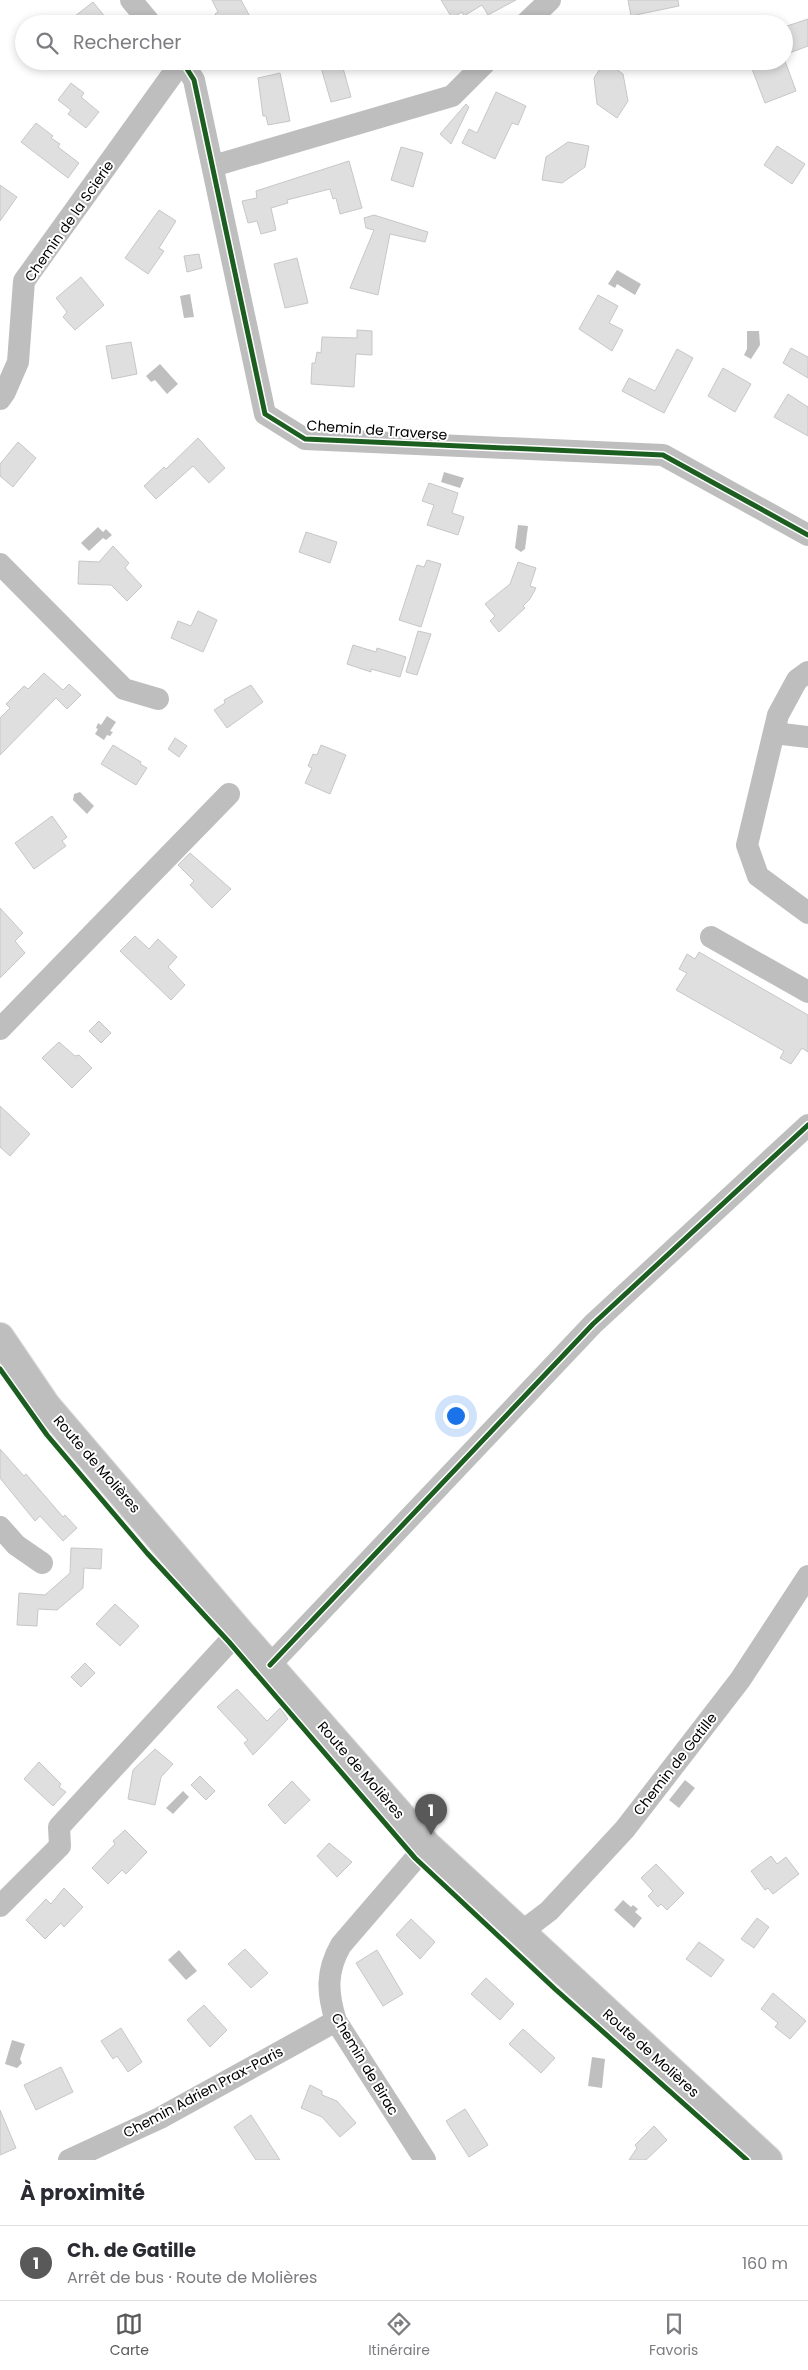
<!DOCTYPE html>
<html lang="fr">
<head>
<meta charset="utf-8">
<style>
  :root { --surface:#fff; --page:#f7f7f7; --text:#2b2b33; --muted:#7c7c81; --line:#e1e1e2; --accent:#595959 }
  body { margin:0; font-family:Poppins,sans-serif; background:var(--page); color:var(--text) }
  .you { position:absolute; left:455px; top:1415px; width:18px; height:18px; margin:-12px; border:4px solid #fff; border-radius:50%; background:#1a73e8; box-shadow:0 0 0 8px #1a73e833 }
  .badge { display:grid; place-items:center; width:32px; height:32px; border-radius:50%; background:var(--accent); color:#fff; font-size:16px; font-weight:700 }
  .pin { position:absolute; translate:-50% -41px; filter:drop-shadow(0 1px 2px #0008) }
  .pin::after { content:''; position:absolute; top:26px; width:18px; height:15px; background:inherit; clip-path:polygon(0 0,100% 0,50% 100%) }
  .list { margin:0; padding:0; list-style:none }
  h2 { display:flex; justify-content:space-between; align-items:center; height:65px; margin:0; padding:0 20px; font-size:21px }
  h2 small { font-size:16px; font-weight:400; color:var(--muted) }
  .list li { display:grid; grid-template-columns:32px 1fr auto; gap:15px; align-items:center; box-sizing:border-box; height:75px; padding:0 20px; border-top:1px solid var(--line) }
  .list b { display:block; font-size:19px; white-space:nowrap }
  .list p { margin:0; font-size:16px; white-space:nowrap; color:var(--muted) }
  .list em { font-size:16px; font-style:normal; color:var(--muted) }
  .icon { flex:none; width:28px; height:28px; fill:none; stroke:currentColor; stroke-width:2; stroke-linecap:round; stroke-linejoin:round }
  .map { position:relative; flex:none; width:808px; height:2160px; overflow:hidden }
  .search { position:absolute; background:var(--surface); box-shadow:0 2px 8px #0003; left:15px; right:15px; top:15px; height:55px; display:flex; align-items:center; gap:12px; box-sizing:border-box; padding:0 18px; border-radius:28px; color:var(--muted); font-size:19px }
  .sheet { height:140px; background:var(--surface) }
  nav { display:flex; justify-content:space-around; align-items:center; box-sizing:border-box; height:70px; border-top:1px solid var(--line); background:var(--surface); font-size:14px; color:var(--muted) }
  nav a { display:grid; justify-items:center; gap:2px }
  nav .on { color:var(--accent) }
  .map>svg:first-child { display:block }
  .water { fill:#bfbfbf }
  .building { fill:#dfdfdf; stroke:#c7c7c7 }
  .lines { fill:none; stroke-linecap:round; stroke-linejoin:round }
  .major-casing { stroke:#dbdbdb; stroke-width:30 }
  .minor { stroke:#bebebe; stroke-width:22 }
  .major { stroke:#bebebe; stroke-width:28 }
  .cycleway-casing { stroke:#fff; stroke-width:8 }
  .cycleway { stroke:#1b5e20; stroke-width:5 }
  .labels { text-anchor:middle; stroke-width:4; stroke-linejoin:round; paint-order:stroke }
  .street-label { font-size:14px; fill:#000; stroke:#fff }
</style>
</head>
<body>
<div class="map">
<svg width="808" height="2160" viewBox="0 0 808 2160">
  <rect width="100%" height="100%" fill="#fff"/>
  <g class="water">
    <path d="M617,270L641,284L635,295L617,284L615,288L608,284Z"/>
    <path d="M190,294L194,317L184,318L180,296Z"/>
    <path d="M747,331H759L760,345L751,359L744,355L747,349Z"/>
    <path d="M160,364L178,384L167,394L155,380L151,382L146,376Z"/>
    <path d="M444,472L464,478L460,488L441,482Z"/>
    <path d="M518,525L528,526L525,549L521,552L515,548Z"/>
    <path d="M98,527L103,532L106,529L112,535L106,540L103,538L89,551L81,543Z"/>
    <path d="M107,716L116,722L110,731L113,732L110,736L107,735L104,740L95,734L98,729L96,728L98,723L101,725Z"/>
    <path d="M80,792L94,806L87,814L73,800L74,794Z"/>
    <path d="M685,1780L695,1788L679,1808L669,1800Z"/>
    <path d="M183,1791L189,1797L173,1814L166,1808Z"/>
    <path d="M623,1900L631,1907L633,1905L638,1909L635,1912L642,1918L634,1928L614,1910Z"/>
    <path d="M179,1950L197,1971L186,1980L168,1960Z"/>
    <path d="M12,2040L25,2044L20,2059L22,2063L17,2068L5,2064Z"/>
    <path d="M592,2057L605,2059L602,2088L588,2086Z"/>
  </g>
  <g class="building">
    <path d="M212,0H241L254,24H220L215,14L218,12Z"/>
    <path d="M441,0H516L488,15L482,5L464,16L462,12L452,18Z"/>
    <path d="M628,0H678L679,6L631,16Z"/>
    <path d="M93,2L111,24H65Z"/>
    <path d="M808,19V46L784,55V27Z"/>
    <path d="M330,61H341L351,97L331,102L320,64Z"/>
    <path d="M605,61L623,74L628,101L617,118L597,104L594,78Z"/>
    <path d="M749,61H785L796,91L765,103Z"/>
    <path d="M280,73L290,121L268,125L266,116H263L258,78Z"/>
    <path d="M71,83L84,93L81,97L99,112L86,128L68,114L71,110L58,100Z"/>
    <path d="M496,92L526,106L518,125L512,123L495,159L462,143L469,129L477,133Z"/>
    <path d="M466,104L469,107L451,144L440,134Z"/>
    <path d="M36,123L53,136L51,138L60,144L58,147L79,163L68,178L21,142Z"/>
    <path d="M568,142L589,146L585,167L562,183L542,180L546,157Z"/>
    <path d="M777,146L805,164L792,184L764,165Z"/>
    <path d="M401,147L423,153L413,187L391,180Z"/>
    <path d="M349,161L362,208L340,214L336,198L333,199L330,189L287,200L288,203L271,208L276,230L261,234L257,221L248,223L242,201L257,198L256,191Z"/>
    <path d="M0,185L17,197L0,221Z"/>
    <path d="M159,210L176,221L159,248L164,251L148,274L125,258Z"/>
    <path d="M374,215L428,232L425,242L390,234L378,295L350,288L374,230L366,228L364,218Z"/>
    <path d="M199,254L202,268L187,272L184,256Z"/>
    <path d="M297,258L308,303L285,308L274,264Z"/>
    <path d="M81,277L104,305L75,330L63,317L67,312L56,298Z"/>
    <path d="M598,295L618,306L609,323L623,330L612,351L579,329Z"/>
    <path d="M357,330L372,331V355L356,354L354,387L311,384L312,363H315L317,352L321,353L322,337L357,338Z"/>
    <path d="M131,342L137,374L112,379L106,346Z"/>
    <path d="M791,348L808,357V378L783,363Z"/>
    <path d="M677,349L693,358L664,413L622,391L629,378L655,391Z"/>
    <path d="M723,368L751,384L735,412L708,396Z"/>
    <path d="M788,394L808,407V436L774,417Z"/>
    <path d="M198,438L225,468L209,483L193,466L156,499L144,486L164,467L166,469Z"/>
    <path d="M18,442L36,458L13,487L0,476V464Z"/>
    <path d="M429,483L458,493L452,513L464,517L458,535L427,525L434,505L422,501Z"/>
    <path d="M306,532L337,542L330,563L299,552Z"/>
    <path d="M113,546L129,563L125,568L142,586L127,601L111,585L78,584L79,561L99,562Z"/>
    <path d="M427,560L441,564L421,627L399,620L417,565L424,567Z"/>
    <path d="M518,562L536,568L530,586L536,588L530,599L523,606L525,608L499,632L490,621L495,616L485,604L510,584Z"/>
    <path d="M198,611L217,620L203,652L171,638L178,621L191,626Z"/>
    <path d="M418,631L431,634L417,675L406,672Z"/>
    <path d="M353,645L376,652L377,648L406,657L400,677L371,669V672L347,664Z"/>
    <path d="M44,673L63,690L69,684L81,695L67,709L56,698L0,755V718L10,708L6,704L24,686L28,689Z"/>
    <path d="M251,685L263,702L227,728L214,710L225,703L224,700Z"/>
    <path d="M175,738L187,746L179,757L168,749Z"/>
    <path d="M113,745L141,762L140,764L147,768L136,785L101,764Z"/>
    <path d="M321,745L346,755L330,794L305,783L312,768L308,766L313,754L317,755Z"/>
    <path d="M52,816L67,837L62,841L66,846L34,869L15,843Z"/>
    <path d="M190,853L231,889L212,908L190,885L194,881L178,865Z"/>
    <path d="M0,908L23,933L15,941L25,953L0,978Z"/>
    <path d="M135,936L149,949L158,939L177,957L168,967L185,985L171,1000L120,951Z"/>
    <path d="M699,952L808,1015V1052L802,1048L791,1064L780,1058L784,1051L676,990L687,973L679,969L687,954L695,959Z"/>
    <path d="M99,1021L111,1033L101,1043L89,1031Z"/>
    <path d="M59,1042L75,1056L79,1055L92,1068L72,1088L42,1058Z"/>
    <path d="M0,1106L30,1134L10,1156L0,1147Z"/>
    <path d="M0,1449L24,1476L26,1474L63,1517L65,1515L77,1528L63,1541L40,1516L35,1521L0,1478Z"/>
    <path d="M71,1548L102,1549L101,1569L84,1568L83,1588L57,1610L38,1609L37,1626L17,1625L19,1593L45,1595L70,1573Z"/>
    <path d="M115,1604L139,1626L120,1646L96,1624Z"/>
    <path d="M85,1663L95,1673L81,1687L71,1677Z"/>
    <path d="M237,1689L267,1721L280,1708L288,1719L253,1755L244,1743L248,1740L217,1707Z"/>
    <path d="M155,1749L173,1764L161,1777L155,1805L128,1799L133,1770Z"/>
    <path d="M39,1762L61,1784L59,1787L66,1792L53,1806L24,1779Z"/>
    <path d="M200,1776L215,1791L206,1800L191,1785Z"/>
    <path d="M292,1781L310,1800L285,1824L268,1805Z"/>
    <path d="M125,1830L147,1852L126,1874L122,1870L108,1884L92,1868L115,1844L113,1841Z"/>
    <path d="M329,1843L352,1862L337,1877L317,1856Z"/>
    <path d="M771,1856L777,1864L786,1857L799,1874L773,1894L768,1888L765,1890L751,1871Z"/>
    <path d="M656,1864L684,1893L667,1910L661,1904L658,1907L648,1896L653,1891L641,1878Z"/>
    <path d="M64,1888L83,1907L64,1927L61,1923L45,1939L26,1920L46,1899L51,1904Z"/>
    <path d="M757,1918L769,1927L754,1948L741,1939Z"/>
    <path d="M411,1919L435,1942L420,1959L396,1935Z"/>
    <path d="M699,1942L724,1960L711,1977L686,1959Z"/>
    <path d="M245,1949L268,1973L251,1988L228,1964Z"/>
    <path d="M377,1950L403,1994L383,2006L356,1963Z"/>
    <path d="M486,1978L514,2004L500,2020L471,1994Z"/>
    <path d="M773,1993L806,2021L790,2039L775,2027L778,2023L761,2009Z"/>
    <path d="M204,2005L227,2030L210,2047L187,2020Z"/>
    <path d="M121,2028L142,2062L128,2072L117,2056L113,2059L101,2041Z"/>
    <path d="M523,2029L555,2058L541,2073L509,2044Z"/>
    <path d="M61,2067L73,2092L36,2110L24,2085Z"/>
    <path d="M310,2085L322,2091V2095L337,2101L356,2123L340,2137L322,2117L301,2108Z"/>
    <path d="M465,2109L488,2145L469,2157L446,2121Z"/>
    <path d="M0,2110L16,2148L0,2155Z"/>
    <path d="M251,2115L280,2160H256L234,2127Z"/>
    <path d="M654,2126L667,2140L646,2160H629L637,2148L635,2145Z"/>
  </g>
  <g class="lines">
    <g class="major-casing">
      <path id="major" d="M0,1337L46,1405L239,1631L427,1845L768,2160"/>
    </g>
    <g class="minor">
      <path d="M131,0L151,24"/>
      <path d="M525,24L550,0"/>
      <path d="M182,61L194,80L265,414L305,439L663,455L808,535"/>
      <path d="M213,166L452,96L487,61"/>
      <path d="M0,399L5,392L18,362L24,281L182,61"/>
      <path d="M0,564L124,689L158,699"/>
      <path d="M808,672L797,680L778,715L747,845L758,876L808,913"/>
      <path d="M774,733L808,737"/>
      <path d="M711,937L808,992"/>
      <path d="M0,1029L229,794"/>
      <path d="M0,1527L16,1545L42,1563"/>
      <path d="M270,1665L593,1324L808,1125"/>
      <path d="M0,1906L60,1846L59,1827L239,1631"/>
      <path d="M520,1933L549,1911L625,1829L740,1680L808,1576"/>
      <path d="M69,2160L160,2118L336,2021"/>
      <path d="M425,2160L336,2021C327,1993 326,1971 341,1945L427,1845"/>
    </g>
    <use href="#major" class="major"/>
    <g class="cycleway-casing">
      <g id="cycleway">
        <path d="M182,61L194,80L265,414L305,439L663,455L808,535"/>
        <path d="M0,1369L47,1435L147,1553L229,1642L415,1858L555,1989L747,2160"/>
        <path d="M270,1665L593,1324L808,1125"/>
      </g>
    </g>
    <use href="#cycleway" class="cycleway"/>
  </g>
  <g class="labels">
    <g class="street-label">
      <text transform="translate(69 221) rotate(-55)" y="5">Chemin de la Scierie</text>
      <text transform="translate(377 430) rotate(4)" y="5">Chemin de Traverse</text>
      <text transform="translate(97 1464) rotate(49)" y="5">Route de Molières</text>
      <text transform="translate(675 1764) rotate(-52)" y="5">Chemin de Gatille</text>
      <text transform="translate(361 1770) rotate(49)" y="5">Route de Molières</text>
      <text transform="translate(651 2053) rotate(42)" y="5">Route de Molières</text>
      <text transform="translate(365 2064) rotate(59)" y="5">Chemin de Birac</text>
      <text transform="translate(203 2092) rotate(-28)" y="5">Chemin Adrien Prax-Paris</text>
    </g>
  </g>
</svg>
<div class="you"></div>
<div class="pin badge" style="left:431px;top:1835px">1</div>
<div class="search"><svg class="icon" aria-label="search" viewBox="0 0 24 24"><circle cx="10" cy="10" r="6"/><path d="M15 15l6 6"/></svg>Rechercher</div>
</div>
<section class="sheet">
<h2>À proximité<small></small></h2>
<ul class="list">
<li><span class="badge">1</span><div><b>Ch. de Gatille</b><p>Arrêt de bus · Route de Molières</p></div><em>160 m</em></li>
</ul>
</section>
<nav>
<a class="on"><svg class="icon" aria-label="map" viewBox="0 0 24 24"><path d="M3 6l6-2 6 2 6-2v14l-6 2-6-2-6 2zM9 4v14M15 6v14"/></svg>Carte</a>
<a><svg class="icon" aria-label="directions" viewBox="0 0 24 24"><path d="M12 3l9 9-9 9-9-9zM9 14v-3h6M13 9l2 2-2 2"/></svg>Itinéraire</a>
<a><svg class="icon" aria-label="saved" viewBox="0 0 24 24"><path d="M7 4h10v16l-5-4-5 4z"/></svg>Favoris</a>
</nav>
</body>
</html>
